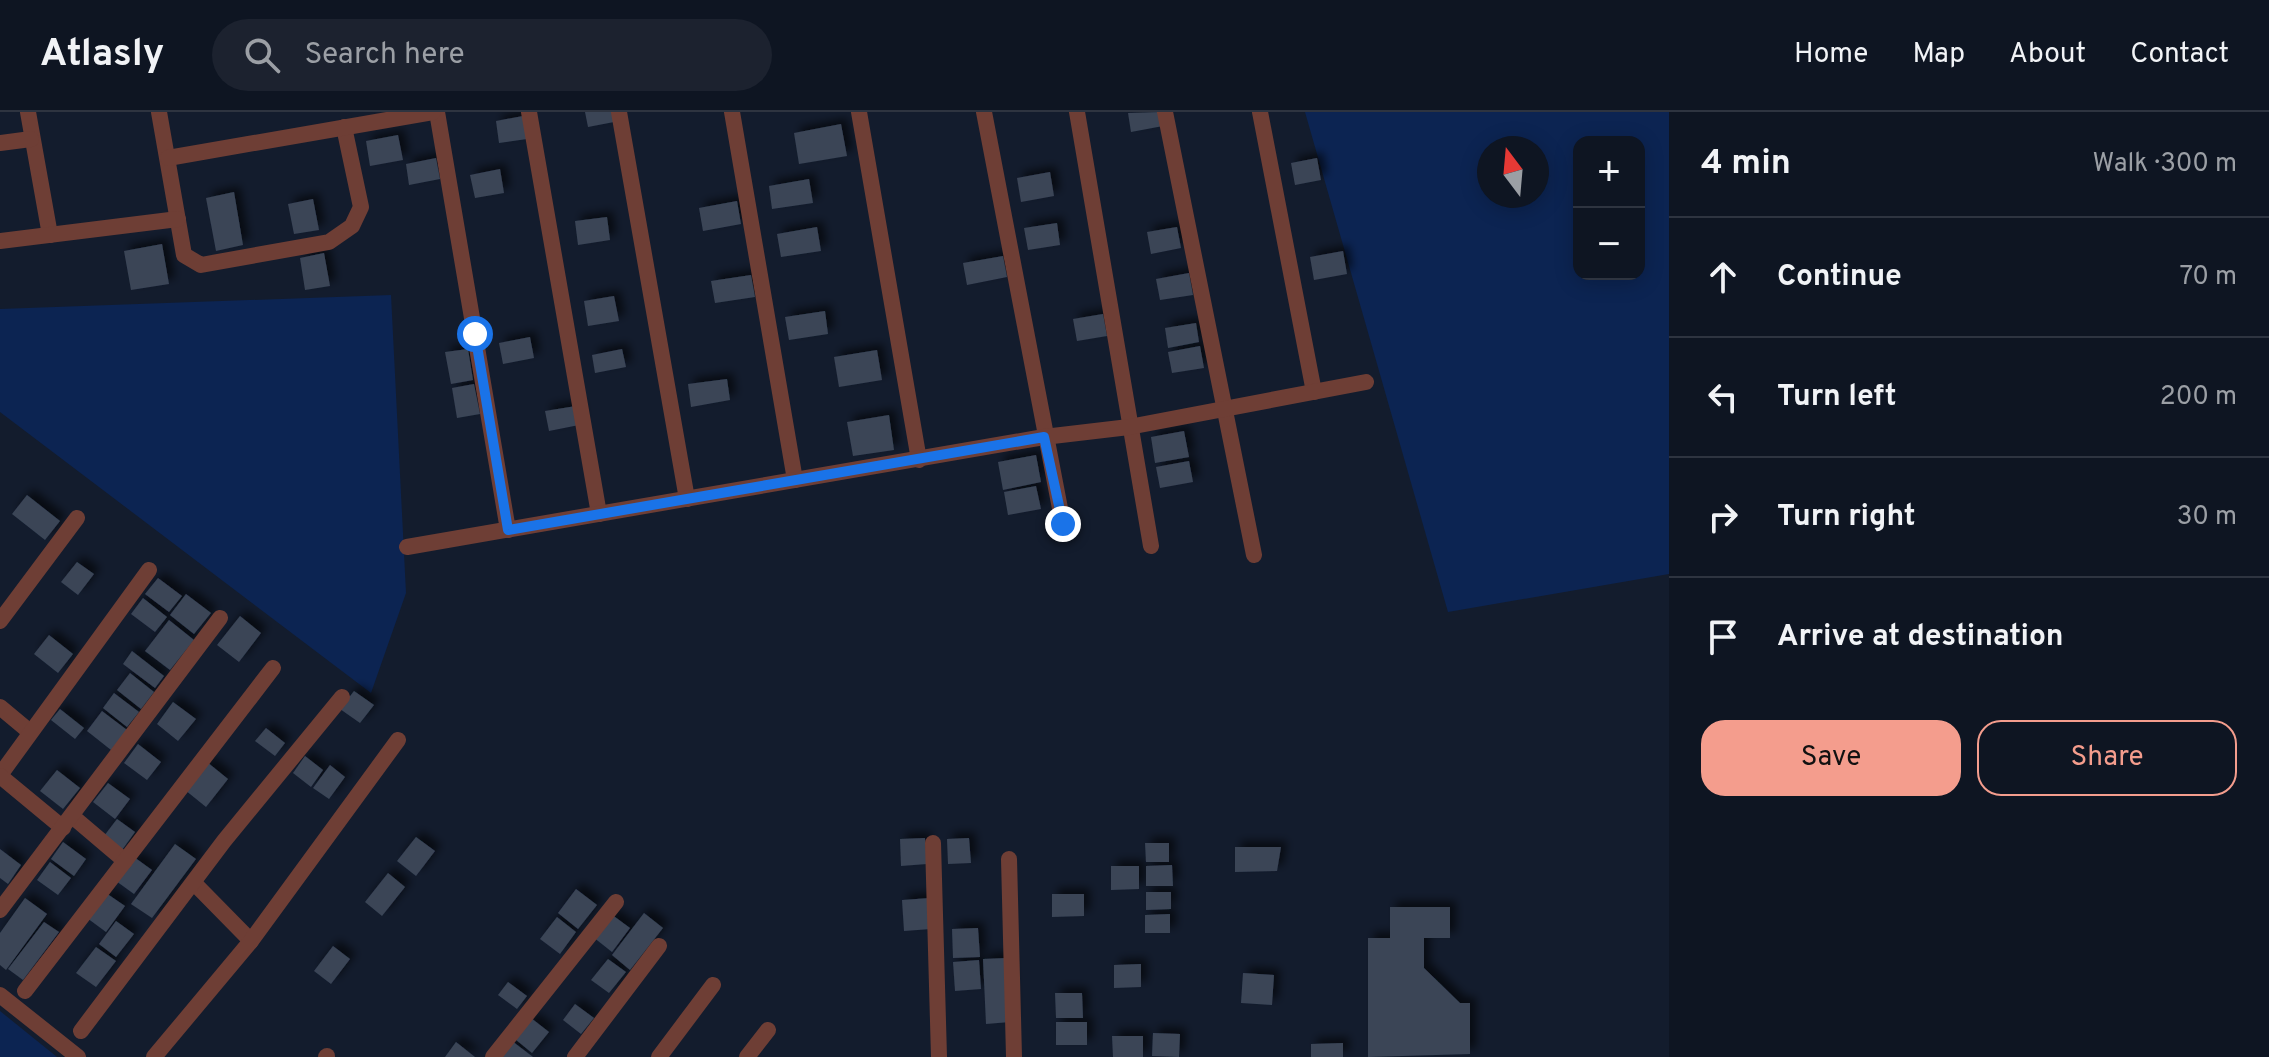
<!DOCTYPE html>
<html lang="en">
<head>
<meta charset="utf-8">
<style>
  :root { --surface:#0e1522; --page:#1c222f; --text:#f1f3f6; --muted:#9b9fa5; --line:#2e3440; --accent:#f49d8d }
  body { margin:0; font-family:Overpass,sans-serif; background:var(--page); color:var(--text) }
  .controls { position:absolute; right:24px; top:24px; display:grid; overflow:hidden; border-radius:16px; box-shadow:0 4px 20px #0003 }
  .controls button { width:72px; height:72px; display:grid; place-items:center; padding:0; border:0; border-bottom:2px solid var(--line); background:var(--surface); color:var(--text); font:40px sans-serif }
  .compass { position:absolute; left:1477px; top:24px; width:72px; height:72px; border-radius:50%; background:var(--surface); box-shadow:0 4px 20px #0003; rotate:344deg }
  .stop { position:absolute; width:24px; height:24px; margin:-18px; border:6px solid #1a73e8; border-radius:50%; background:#fff }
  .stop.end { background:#1a73e8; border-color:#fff; box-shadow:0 2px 8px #0008 }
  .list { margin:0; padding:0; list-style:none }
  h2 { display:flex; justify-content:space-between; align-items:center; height:104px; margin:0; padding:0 32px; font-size:34px }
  h2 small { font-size:26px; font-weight:400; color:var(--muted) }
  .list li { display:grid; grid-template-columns:52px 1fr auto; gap:24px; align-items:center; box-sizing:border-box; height:120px; padding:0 32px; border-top:2px solid var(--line) }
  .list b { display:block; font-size:30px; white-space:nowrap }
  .list em { font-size:26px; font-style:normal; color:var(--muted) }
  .actions { display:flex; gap:16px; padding:24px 32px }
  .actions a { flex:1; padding:18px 0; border:2px solid var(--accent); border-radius:24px; text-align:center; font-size:28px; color:var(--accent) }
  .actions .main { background:var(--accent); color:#111 }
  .icon { flex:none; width:44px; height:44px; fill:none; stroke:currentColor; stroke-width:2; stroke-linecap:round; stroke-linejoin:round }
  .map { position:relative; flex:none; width:1669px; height:945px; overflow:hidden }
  header { display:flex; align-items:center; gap:48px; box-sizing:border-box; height:112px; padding:0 40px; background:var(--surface); border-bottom:2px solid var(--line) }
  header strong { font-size:38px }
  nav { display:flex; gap:44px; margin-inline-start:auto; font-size:28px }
  .search { width:560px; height:72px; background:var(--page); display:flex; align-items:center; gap:20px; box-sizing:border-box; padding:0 28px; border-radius:44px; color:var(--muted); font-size:30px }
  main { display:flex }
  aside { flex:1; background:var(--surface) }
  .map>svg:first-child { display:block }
  .green { fill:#0c2452; fill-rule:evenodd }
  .building { fill:#3a4557; filter:url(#shadow) }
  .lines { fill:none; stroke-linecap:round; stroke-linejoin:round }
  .minor { stroke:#6e3e35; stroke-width:16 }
  .route { stroke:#1a73e8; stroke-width:10 }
</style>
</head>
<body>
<header>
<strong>Atlasly</strong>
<div class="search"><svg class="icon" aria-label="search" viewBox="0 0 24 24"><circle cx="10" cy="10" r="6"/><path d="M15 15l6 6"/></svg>Search here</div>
<nav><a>Home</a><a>Map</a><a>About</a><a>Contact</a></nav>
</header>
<main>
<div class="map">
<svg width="1669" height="945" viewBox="0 0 1669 945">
  <defs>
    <filter id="shadow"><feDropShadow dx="6" dy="-6" stdDeviation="4" flood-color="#0009"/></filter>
  </defs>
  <rect width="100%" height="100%" fill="#131c2d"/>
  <g class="green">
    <path d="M1305,0H1669V462L1448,500ZM1579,30H1639V162H1579ZM1489,36H1537V84H1489Z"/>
    <path d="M391,183L406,481L371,581L0,300V197Z"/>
    <path d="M0,899L57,945H0Z"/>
  </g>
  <g class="building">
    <path d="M585,0H613L614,10L588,15Z"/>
    <path d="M1161,0L1163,14L1131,20L1128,1Z"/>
    <path d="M523,4L527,27L499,31L496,9Z"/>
    <path d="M841,12L847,44L799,52L794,21Z"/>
    <path d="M398,23L403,48L370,54L366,29Z"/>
    <path d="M436,46L440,67L409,73L406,52Z"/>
    <path d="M1317,46L1321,68L1295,73L1291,51Z"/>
    <path d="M500,57L504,81L475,86L470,63Z"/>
    <path d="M1050,60L1054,84L1021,90L1017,66Z"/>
    <path d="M809,67L813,91L772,97L769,74Z"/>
    <path d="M234,80L243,133L216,139L206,86Z"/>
    <path d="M313,87L319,118L294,122L288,92Z"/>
    <path d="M737,89L741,112L703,119L699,96Z"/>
    <path d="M607,105L610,128L578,133L575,109Z"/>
    <path d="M1057,111L1060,133L1028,138L1024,116Z"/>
    <path d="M817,115L821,139L781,145L777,122Z"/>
    <path d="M1177,115L1181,136L1151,142L1147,120Z"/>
    <path d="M162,132L169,172L131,178L124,139Z"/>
    <path d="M1343,139L1347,162L1314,168L1310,145Z"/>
    <path d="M324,141L330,174L305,178L300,146Z"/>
    <path d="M1003,144L1007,165L967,173L963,151Z"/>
    <path d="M1189,161L1193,183L1160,188L1156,167Z"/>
    <path d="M751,163L755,185L715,191L711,169Z"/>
    <path d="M614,184L619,209L588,214L584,189Z"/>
    <path d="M825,199L828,222L789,228L785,205Z"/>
    <path d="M1103,202L1107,224L1077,229L1073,207Z"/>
    <path d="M1196,211L1199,230L1168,236L1165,216Z"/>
    <path d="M530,225L534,246L503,252L499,231Z"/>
    <path d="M1200,234L1204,256L1172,261L1168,240Z"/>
    <path d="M468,237L473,268L451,272L445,240Z"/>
    <path d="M622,237L626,255L595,261L592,243Z"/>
    <path d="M877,238L882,268L839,275L834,245Z"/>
    <path d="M727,267L730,288L691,295L688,272Z"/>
    <path d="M474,272L480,302L457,306L452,276Z"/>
    <path d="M576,294L579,313L549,319L545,299Z"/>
    <path d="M889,303L894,338L853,344L847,310Z"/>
    <path d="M1184,319L1189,345L1155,351L1151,325Z"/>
    <path d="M1036,343L1041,370L1003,378L998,350Z"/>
    <path d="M1189,349L1193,370L1160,376L1156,355Z"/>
    <path d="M1036,374L1041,397L1008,403L1004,380Z"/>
    <path d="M27,383L60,409L45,428L12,402Z"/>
    <path d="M77,450L94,462L78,483L61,470Z"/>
    <path d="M158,466L182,484L169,500L145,482Z"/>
    <path d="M186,482L211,501L194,522L170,503Z"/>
    <path d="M143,486L167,505L155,520L131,502Z"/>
    <path d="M240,504L261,521L239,550L217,533Z"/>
    <path d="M169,508L194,528L170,558L145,539Z"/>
    <path d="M49,523L73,542L58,561L34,542Z"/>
    <path d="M132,539L164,564L155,576L123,552Z"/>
    <path d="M130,561L154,580L141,597L117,578Z"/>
    <path d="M354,579L374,593L360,611L340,597Z"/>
    <path d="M114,581L139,600L127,615L103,596Z"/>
    <path d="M173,590L196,607L178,629L157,612Z"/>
    <path d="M60,597L84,616L75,627L51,608Z"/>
    <path d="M102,599L127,618L111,638L87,619Z"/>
    <path d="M266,616L285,631L275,644L255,629Z"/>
    <path d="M138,632L161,650L147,668L124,651Z"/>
    <path d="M305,644L323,658L311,675L293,661Z"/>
    <path d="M207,650L228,667L206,695L185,678Z"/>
    <path d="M330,653L345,665L329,687L313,676Z"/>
    <path d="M57,658L80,676L63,697L40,679Z"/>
    <path d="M108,671L130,687L115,707L93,690Z"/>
    <path d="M117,707L135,720L122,738L104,724Z"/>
    <path d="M416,725L435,739L416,764L397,749Z"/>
    <path d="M925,726L927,752L901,754L900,727Z"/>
    <path d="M969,726L971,751L948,752L947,727Z"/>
    <path d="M63,730L86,747L74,764L51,747Z"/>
    <path d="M1145,731H1169V750H1146Z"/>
    <path d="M175,732L196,747L152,806L131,792Z"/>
    <path d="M1235,735H1281L1277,759L1235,760Z"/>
    <path d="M0,737L21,753L8,772L0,766Z"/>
    <path d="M134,745L152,758L134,782L116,769Z"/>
    <path d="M50,750L71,766L58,783L37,768Z"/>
    <path d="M1172,753L1173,774H1146V754Z"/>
    <path d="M1111,754H1139V777L1111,778Z"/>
    <path d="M388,761L405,775L382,804L365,790Z"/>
    <path d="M576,777L597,793L578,817L558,801Z"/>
    <path d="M1146,780H1171V797L1146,798Z"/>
    <path d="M106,781L125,794L106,820L87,806Z"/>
    <path d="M1052,782H1084V804L1052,805Z"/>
    <path d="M25,786L47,802L6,858L0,853V821Z"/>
    <path d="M930,786L931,817L904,819L902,788Z"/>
    <path d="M1390,795H1450V826H1424V856L1460,891H1470V942L1368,945V826H1390Z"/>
    <path d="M644,801L663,816L630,858L612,843Z"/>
    <path d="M611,802L630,816L612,840L593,825Z"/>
    <path d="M1170,802V821H1145V803Z"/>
    <path d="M557,805L576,820L560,842L540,827Z"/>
    <path d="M116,809L134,822L116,845L99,832Z"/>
    <path d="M44,810L59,820L23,868L8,857Z"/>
    <path d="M978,816L980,845L953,846L952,817Z"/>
    <path d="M333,834L350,847L331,872L314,859Z"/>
    <path d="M96,835L116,849L96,875L76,861Z"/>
    <path d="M1007,846L1010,910L986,912L983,847Z"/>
    <path d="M608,847L626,860L609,881L591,868Z"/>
    <path d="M979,848L981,877L955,879L953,850Z"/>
    <path d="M1141,852V875L1114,876V853Z"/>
    <path d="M1243,861L1274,863L1272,893L1241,891Z"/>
    <path d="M508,870L527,884L517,897L498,883Z"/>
    <path d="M1055,881H1082L1083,906H1056Z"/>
    <path d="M575,892L594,906L581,922L563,908Z"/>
    <path d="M531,906L549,920L532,941L515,927Z"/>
    <rect x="1056" y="910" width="31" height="23"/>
    <path d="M1153,921L1180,922L1179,945L1152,944Z"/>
    <path d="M1112,924H1143V945H1113Z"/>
    <path d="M512,929L533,945H500Z"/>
    <path d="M456,930L475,945H445Z"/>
    <path d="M1343,931V945H1311V932Z"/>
  </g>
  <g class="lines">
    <g class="minor">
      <path d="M28,0L50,123"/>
      <path d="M159,0L184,143L201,153L329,130L352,114L361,95L344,15"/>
      <path d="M437,0L508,418"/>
      <path d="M529,0L599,402"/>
      <path d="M619,0L687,387"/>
      <path d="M732,0L795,368"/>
      <path d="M859,0L919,348"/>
      <path d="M984,0L1063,412"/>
      <path d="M1077,0L1151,434"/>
      <path d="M1165,0L1254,443"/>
      <path d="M1260,0L1314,280"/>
      <path d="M0,31L31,27"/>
      <path d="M168,46L433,0"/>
      <path d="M0,129L178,107"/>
      <path d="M407,435L1044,325L1129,315L1366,270"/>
      <path d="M0,509L77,406"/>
      <path d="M0,595L30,620"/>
      <path d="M0,663L149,458"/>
      <path d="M0,664L63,716"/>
      <path d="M72,704L125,749"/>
      <path d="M933,731L939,945"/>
      <path d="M1009,747L1014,945"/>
      <path d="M195,772L251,829"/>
      <path d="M0,798L220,506"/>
      <path d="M25,879L273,556"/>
      <path d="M0,883L78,945"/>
      <path d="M81,919L224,729L342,585"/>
      <path d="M154,945L251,829L398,628"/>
      <path d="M326,945L327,944"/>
      <path d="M493,945L616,790"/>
      <path d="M575,945L659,834"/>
      <path d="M659,945L713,873"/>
      <path d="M747,945L768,918"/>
    </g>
  </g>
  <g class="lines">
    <path class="route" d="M475,222L508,418L1044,325L1063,412"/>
  </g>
</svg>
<div class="controls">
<button>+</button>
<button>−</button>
</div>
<svg class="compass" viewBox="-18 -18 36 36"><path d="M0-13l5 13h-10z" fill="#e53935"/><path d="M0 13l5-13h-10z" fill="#9b9fa5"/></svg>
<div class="stop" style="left:475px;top:222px"></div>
<div class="stop end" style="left:1063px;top:412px"></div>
</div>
<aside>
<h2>4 min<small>Walk · 300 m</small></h2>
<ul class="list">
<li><svg class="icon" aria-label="ahead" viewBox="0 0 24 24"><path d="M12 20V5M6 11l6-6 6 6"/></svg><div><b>Continue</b></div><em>70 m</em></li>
<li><svg class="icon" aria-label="left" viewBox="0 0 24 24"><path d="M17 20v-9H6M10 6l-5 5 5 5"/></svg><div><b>Turn left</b></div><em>200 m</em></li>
<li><svg class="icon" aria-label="right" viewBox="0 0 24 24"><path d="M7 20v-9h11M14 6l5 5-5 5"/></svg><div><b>Turn right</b></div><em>30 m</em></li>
<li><svg class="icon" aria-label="arrive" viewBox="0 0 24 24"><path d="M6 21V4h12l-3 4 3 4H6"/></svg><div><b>Arrive at destination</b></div></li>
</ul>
<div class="actions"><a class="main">Save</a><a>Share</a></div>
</aside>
</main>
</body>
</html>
